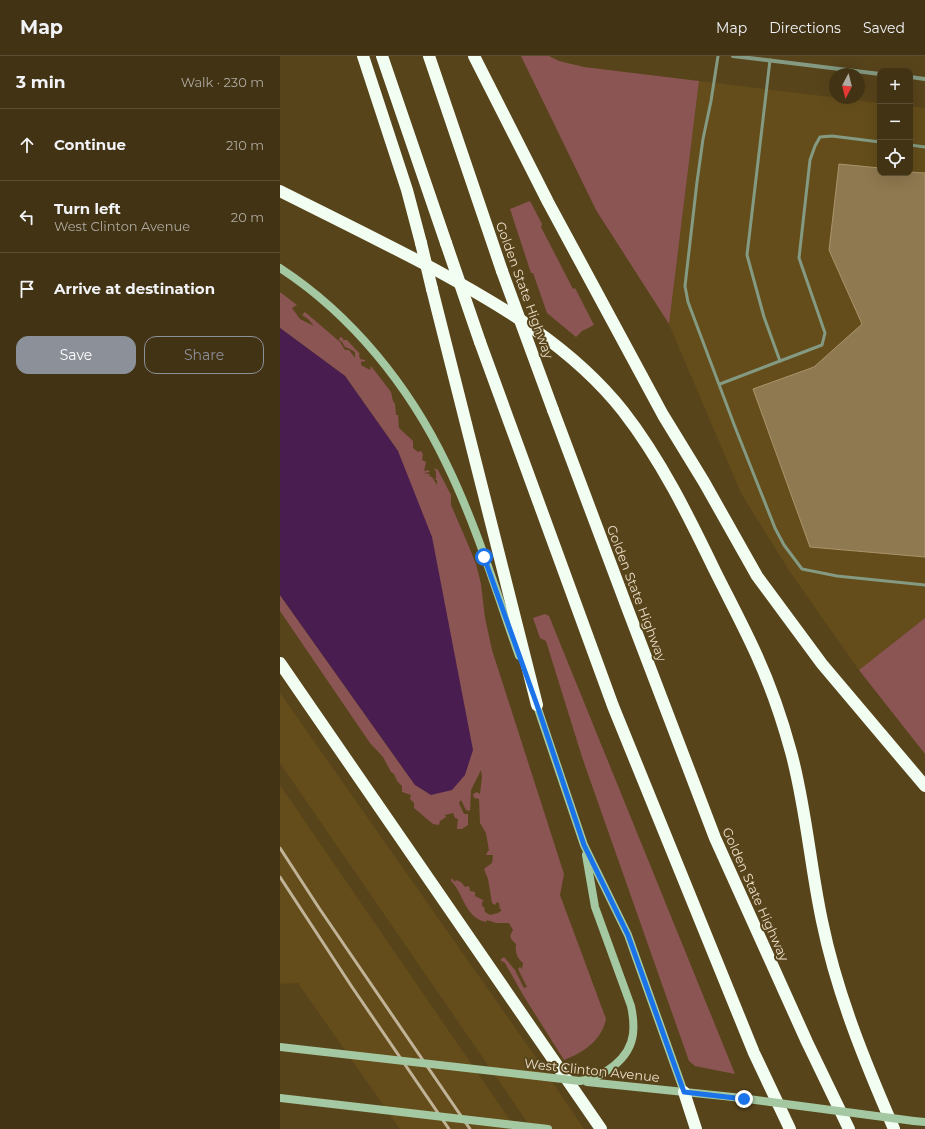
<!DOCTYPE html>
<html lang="en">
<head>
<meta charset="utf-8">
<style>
  :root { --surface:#423314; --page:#4c3f22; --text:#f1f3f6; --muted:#aeaaa0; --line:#5a4e34; --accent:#8c9099 }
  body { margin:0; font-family:Montserrat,sans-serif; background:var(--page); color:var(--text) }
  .controls { position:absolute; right:12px; top:12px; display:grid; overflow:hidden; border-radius:8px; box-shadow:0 4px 16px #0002 }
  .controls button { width:36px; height:36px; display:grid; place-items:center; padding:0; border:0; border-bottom:1px solid var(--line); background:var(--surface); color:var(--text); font:20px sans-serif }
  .compass { position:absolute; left:549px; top:12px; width:36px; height:36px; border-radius:50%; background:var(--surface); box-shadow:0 4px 16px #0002; rotate:187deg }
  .stop { position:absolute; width:12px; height:12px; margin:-9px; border:3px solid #1a73e8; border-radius:50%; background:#fff }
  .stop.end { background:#1a73e8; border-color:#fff; box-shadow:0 1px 4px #0008 }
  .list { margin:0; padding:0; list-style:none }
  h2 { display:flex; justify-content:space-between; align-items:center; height:52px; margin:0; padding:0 16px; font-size:17px }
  h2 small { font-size:13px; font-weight:400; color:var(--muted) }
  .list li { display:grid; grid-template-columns:26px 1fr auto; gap:12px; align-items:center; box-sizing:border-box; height:72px; padding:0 16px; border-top:1px solid var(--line) }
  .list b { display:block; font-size:15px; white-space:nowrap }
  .list p { margin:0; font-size:13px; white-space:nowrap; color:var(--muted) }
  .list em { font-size:13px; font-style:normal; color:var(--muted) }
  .actions { display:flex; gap:8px; padding:12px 16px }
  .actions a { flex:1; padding:9px 0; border:1px solid var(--accent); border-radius:12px; text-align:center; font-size:14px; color:var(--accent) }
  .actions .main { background:var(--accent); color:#fff }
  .icon { flex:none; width:22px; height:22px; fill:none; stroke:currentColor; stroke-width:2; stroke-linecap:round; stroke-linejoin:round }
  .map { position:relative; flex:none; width:645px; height:1073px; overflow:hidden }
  header { display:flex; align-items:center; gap:24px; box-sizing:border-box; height:56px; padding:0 20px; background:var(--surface); border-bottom:1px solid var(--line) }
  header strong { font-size:19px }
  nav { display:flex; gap:22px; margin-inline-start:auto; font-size:14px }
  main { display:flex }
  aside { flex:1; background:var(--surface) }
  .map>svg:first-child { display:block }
  .built { fill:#644d1b }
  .green { fill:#8a5553 }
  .water { fill:#491d4f }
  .building { fill:#8f7950; stroke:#ab946b }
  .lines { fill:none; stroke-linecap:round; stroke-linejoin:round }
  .lane { stroke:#849a82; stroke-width:3 }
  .street { stroke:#849a82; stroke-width:4 }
  .secondary { stroke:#a4c8a1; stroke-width:8 }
  .highway { stroke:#f3fef2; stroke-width:12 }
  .rail { stroke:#c1b397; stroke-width:3 }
  .secondary-bridge { stroke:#a4c8a1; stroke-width:8 }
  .highway-bridge { stroke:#f3fef2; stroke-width:12 }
  .route { stroke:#1a73e8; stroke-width:5 }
  .labels { text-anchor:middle; stroke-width:4; stroke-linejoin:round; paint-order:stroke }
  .street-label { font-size:13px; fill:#eadec8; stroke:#58441b }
</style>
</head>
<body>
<header>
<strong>Map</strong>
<nav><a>Map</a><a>Directions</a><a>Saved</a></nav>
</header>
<main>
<aside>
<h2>3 min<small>Walk · 230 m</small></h2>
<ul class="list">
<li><svg class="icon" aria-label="ahead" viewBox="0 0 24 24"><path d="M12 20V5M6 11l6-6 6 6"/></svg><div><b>Continue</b></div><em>210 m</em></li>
<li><svg class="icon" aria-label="left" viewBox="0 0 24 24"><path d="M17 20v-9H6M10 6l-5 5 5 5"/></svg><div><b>Turn left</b><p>West Clinton Avenue</p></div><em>20 m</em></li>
<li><svg class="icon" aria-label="arrive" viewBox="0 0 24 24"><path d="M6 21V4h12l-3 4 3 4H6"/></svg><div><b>Arrive at destination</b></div></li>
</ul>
<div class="actions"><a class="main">Save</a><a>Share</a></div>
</aside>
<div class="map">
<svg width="645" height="1073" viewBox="0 0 645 1073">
  <rect width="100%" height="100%" fill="#58441b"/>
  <g class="built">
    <path d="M419,25L600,47V117H630V50L645,52V562L579,614L510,516L461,437L389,268Z"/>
    <path d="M0,637L257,1003L304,1073H252L0,707Z"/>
    <path d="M0,729L236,1073H120L18,927L0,928Z"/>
  </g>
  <g class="green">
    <path d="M241,0H269L279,5L304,11L419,25L389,268L316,154Z"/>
    <path d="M250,145L262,168L261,171L293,233L295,232L314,269L302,275L296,281L267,257L253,217H251L230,153Z"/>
    <path d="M0,236L17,249L12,252L20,263L34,270L28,263L22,259L25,256L60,286L65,294H69L75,302V296L68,292L65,291L62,286L59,284L60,281L63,282V284H67L80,298L79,299L80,303L85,304V305L81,306V309L90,314L91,310L111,336L113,345L115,348L116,359H118L119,372L133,385V392L138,396L141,395L143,398L142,404L146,406L144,415L148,414L150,416L144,417L149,418L150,419L149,420L152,421L157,429V424L154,423L157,422L156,421V416L154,412L158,414L171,439V449L187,486L196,508L201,528L205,562L212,594L284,818L280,839L326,963C322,984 303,997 284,1004L243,939L225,907L220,904L224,901L235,914L244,932L247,931L238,913L240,911L242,913L243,907C237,902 235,896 236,888L232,884L230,880L233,874L229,867H216L207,864L206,866C185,862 184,838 171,825L172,822L175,826L176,824L181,826L185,831L189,830L190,835L195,836V840L201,843L204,845L202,846V850L204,851L205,856L210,859L218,857L222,854L220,853L219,847L217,846L215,849L212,847L208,823L204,813L212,807L213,799H206L208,795H209L206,777L200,767L199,743L194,742L193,738L197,736L200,738L202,721L201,714L191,734L190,755L186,754L181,744L179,747L184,758H188V769L182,773H177L178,763L175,762L173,757L165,759L166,761L160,765L159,769L153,768L134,752V747L130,743L131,739L122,736V730L117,725L114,718L111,716L103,701L90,687L0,555V539L135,729L118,395L65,320L0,272Z"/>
    <path d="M265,558L269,560L455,1018L415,1010L409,1005L302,701L266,585L260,582L253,562Z"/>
    <path d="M645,562V698L579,614Z"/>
  </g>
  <path class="water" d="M0,272L65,320L118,395L152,481L193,694L185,719L172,734L151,739L135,729L0,539Z"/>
  <path class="building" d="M559,108L600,112V117H630V116L645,117V501L530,491L473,333L534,311L582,268L549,194Z"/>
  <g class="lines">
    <g class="lane">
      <path d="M438,0L431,45L423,83L417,126L405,230L408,246L455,371L495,472L504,489L522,513L557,520L645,529"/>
      <path d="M490,4L467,199L484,261L500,305L542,289L545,277L519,202L530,104L535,90L540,81L552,80L600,86"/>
      <path d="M630,89L645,91"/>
      <path d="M440,328L500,305"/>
    </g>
    <g class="street">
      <path d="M453,0L600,18"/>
      <path d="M630,21L645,23"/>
    </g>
    <g class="secondary">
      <path d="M0,212C72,259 129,330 166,407C196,468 216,535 239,600"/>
      <path d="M255,644L304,789L348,879L404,1036"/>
      <path d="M300,1025C324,1021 350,1003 353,978C354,969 353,959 351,950L315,851L306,799"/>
      <path d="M307,1026L453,1041"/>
      <path d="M634,1065L645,1066"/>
    </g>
    <g class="highway">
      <path d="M83,0L127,134L141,187"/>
      <path d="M102,0L166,187"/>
      <path d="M149,0L222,215"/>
      <path d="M194,0L268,146L383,359L424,426L477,520L542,608L645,730"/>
      <path d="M0,135C52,161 103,186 154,213C224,251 293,292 343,355C381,404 408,459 435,515C449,543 464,571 477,600C491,631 502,663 511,696C526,751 530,809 542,865C557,938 585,1006 614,1073"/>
      <path d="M152,233L257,649"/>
      <path d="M200,286L333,650L474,997L510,1073"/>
      <path d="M273,354L348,554L435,782L527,986L569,1073"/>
      <path d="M0,607L321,1073"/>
      <path d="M404,1036L416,1073"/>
    </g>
    <g class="rail">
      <path d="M0,792L39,852L190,1073"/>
      <path d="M0,821L72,931L169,1073"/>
    </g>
    <g class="secondary-bridge">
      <path d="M0,991L300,1025"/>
      <path d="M453,1041L634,1065"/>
      <path d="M0,1042L268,1073"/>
    </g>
    <g class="highway-bridge">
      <path d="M141,187L152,233"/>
      <path d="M166,187L200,286"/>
      <path d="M222,215L273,354"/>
    </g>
  </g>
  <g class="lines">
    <path class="route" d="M204,501L257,649L304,789L348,879L404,1036L464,1043"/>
  </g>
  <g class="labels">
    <g class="street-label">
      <text transform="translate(245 234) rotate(70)" y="5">Golden State Highway</text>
      <text transform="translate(357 537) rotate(69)" y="5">Golden State Highway</text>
      <text transform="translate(476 838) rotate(66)" y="5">Golden State Highway</text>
      <text transform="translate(312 1014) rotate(6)" y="5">West Clinton Avenue</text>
    </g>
  </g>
</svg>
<div class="controls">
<button>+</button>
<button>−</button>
<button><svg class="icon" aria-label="locate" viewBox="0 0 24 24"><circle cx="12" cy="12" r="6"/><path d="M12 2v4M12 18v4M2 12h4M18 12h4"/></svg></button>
</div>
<svg class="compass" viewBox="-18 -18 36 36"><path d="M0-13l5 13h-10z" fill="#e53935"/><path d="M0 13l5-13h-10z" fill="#aeaaa0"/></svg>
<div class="stop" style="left:204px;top:501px"></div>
<div class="stop end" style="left:464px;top:1043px"></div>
</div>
</main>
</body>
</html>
